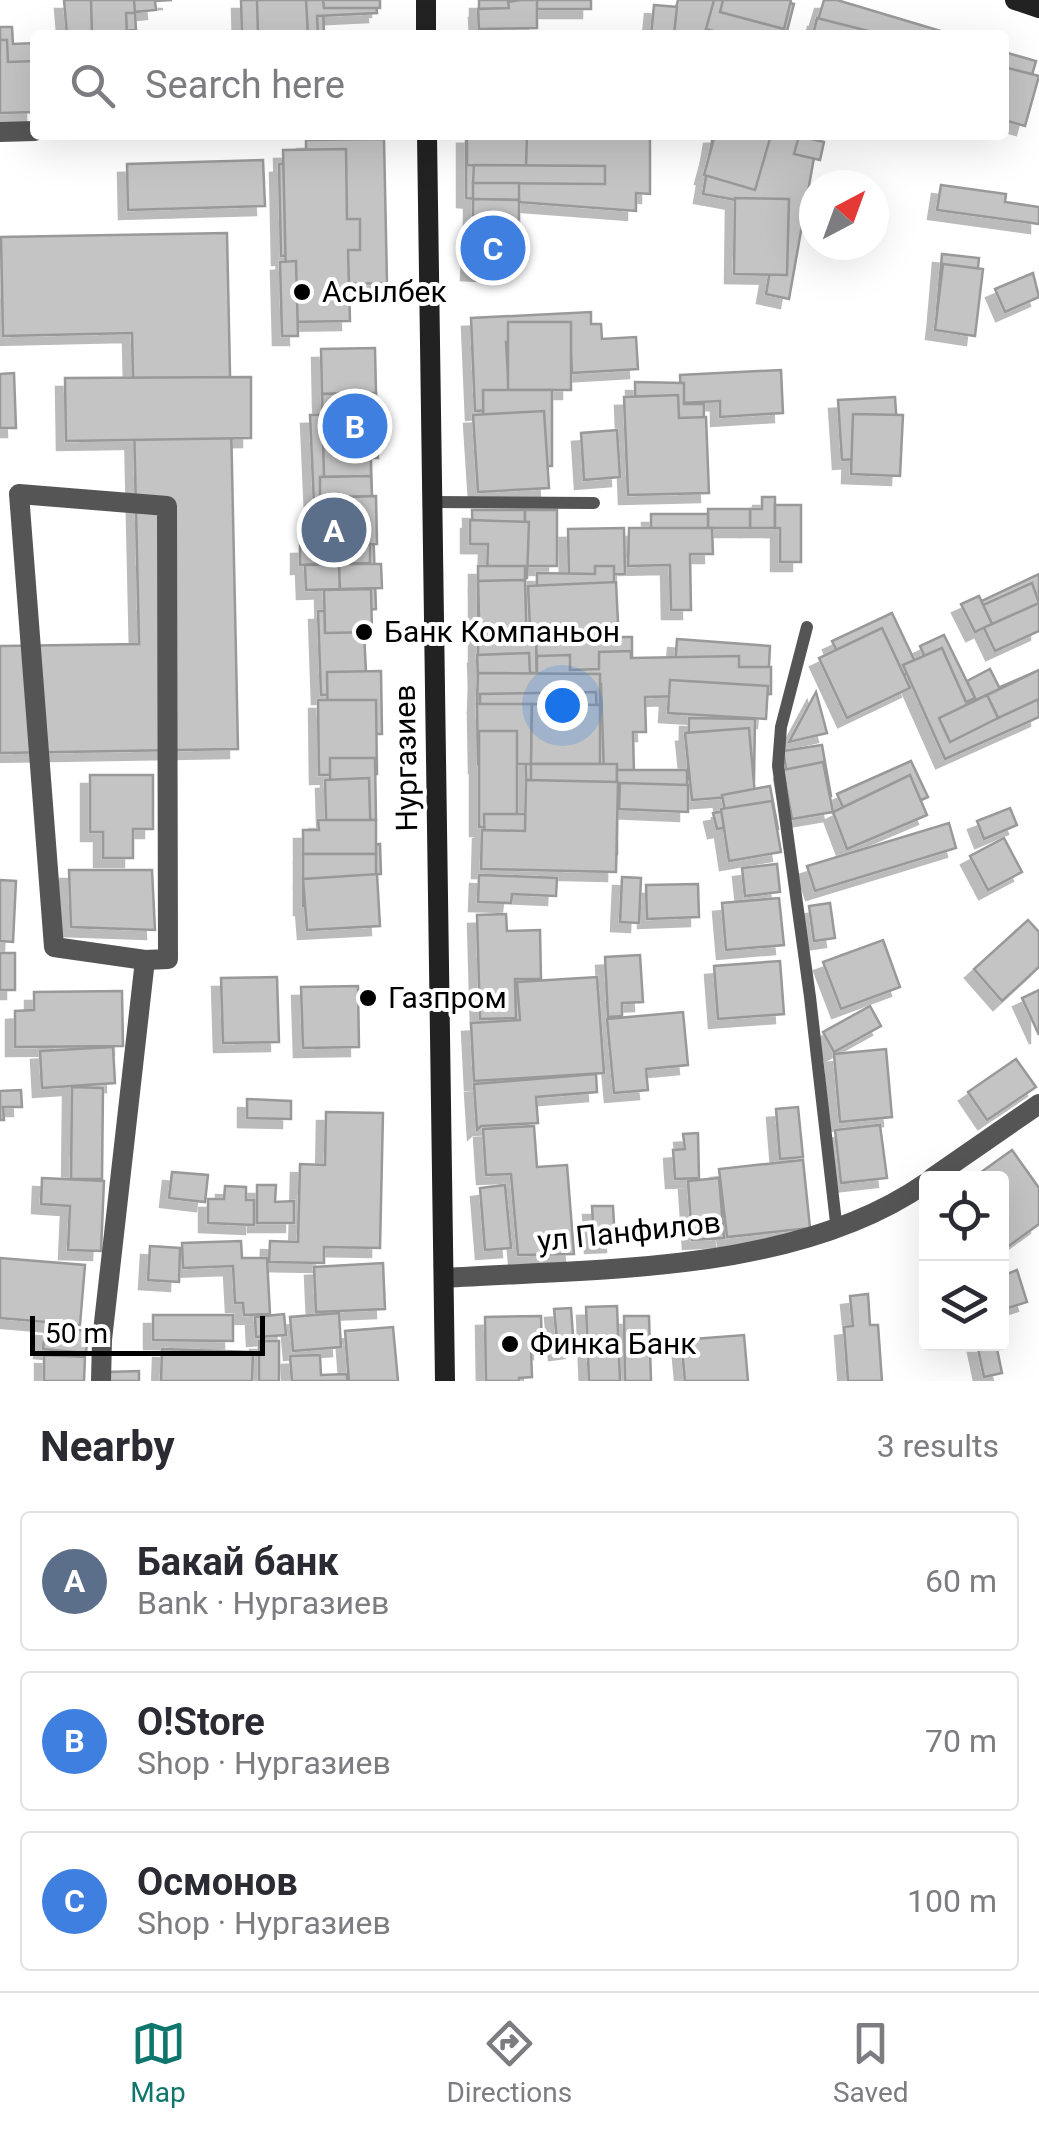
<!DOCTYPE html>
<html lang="en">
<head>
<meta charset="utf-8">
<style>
  :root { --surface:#fff; --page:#f7f7f7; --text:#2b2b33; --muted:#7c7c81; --line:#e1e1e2; --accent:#0f766e }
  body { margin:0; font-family:Roboto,sans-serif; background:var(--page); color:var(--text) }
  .controls { position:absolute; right:30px; bottom:30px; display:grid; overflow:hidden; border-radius:10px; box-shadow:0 10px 40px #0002 }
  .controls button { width:90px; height:90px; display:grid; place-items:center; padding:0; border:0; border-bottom:2px solid var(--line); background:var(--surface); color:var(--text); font:50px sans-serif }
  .compass { position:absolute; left:799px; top:170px; width:90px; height:90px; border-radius:50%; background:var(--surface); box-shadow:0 10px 40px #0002; rotate:41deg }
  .scale { position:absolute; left:30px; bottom:25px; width:235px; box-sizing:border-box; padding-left:10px; border:5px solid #000; border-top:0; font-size:28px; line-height:35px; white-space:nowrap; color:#000; -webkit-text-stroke:8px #fff; paint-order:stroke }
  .you { position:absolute; left:562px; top:705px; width:35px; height:35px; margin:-25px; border:8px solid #fff; border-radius:50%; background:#1a73e8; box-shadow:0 0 0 15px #1a73e833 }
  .badge { display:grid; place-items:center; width:65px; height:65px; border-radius:50%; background:var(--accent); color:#fff; font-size:32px; font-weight:700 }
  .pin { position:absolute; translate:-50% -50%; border:5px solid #fff; box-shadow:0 2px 10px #0006 }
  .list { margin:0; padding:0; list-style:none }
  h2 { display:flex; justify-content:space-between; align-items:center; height:130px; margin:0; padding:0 40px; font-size:42px }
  h2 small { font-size:32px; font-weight:400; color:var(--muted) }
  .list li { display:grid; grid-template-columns:65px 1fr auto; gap:30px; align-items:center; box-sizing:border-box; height:140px; margin:0 20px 20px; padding:0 20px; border:2px solid var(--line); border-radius:10px }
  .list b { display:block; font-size:38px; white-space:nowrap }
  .list p { margin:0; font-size:32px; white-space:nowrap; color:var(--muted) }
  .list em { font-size:32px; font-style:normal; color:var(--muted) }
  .icon { flex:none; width:55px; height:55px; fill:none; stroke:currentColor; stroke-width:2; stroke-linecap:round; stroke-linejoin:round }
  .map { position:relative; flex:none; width:1039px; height:1381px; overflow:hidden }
  .search { position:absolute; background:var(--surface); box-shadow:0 10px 40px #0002; left:30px; right:30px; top:30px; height:110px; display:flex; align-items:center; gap:25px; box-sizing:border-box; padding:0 35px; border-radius:10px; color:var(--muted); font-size:38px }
  .sheet { height:610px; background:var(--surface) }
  nav { display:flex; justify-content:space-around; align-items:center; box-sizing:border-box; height:140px; border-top:2px solid var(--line); background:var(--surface); font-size:28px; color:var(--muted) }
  nav a { display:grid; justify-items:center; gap:5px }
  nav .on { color:var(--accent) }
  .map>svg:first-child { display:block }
  .building { fill:#c4c4c4; stroke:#999; stroke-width:2.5; filter:url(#shadow) }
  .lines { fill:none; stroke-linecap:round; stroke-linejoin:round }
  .lane { stroke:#555; stroke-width:12 }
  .street { stroke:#555; stroke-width:20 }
  .secondary { stroke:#222; stroke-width:20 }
  .poi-dot { fill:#000; stroke:#fff; stroke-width:4 }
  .labels { text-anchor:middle; stroke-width:8; stroke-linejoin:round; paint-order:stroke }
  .poi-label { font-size:30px; fill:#000; stroke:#fff; text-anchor:start }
  .street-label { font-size:30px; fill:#000; stroke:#fff }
</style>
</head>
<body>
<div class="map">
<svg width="1039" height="1381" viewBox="0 0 1039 1381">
  <defs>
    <filter id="shadow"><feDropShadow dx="-9" dy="9" stdDeviation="0" flood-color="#0004"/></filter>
  </defs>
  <rect width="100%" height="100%" fill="#fff"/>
  <g class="building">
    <path d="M64,0H172L155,1L156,10L135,12L136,30L121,31V35H67Z"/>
    <path d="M91,0H134L135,13H126L127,35H92Z"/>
    <path d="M241,0H306L308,35H242Z"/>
    <path d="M257,0H323L324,35H258Z"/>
    <path d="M306,0H376L377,13L317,16L318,35H308Z"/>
    <path d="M323,0H380V8H324Z"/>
    <rect x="479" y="0" width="112" height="9"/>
    <path d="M521,0H537V28L479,29L478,9L509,8L508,2Z"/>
    <path d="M678,0H723L714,35H688L670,30Z"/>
    <path d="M714,0H778L794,4L786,35H728L706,29Z"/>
    <path d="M723,0H791L784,29L720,12Z"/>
    <path d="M824,0H837L954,35H868L818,20Z"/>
    <path d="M654,5L677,7L674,35H651Z"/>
    <path d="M817,18L884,35H813Z"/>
    <path d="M0,27H12L13,44L35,43V91L0,92Z"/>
    <path d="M0,40H7L8,62L35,61V112L0,113Z"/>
    <path d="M1004,52L1036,61L1021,113L1004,108Z"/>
    <path d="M1004,67L1039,76L1025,126L1004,120Z"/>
    <path d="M466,135H650V194L636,193V211L466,198Z"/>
    <path d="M467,135H527L526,166L467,165Z"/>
    <path d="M713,135H818L789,299L766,294L781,208L703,194Z"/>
    <path d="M715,135H771L755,190L704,175Z"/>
    <path d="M799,136L824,142L820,160L794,154Z"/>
    <path d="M384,139L387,283L335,284V248H298V255L281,256L279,164L295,163L296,231H336L335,191L306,192V140Z"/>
    <path d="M346,149L347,219H360V250H348L350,321L287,322L283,150Z"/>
    <path d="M263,160L265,206L128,210L127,164Z"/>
    <path d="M474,165L605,166V184L473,183Z"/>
    <path d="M473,183H519V200L473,199Z"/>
    <path d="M941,185L1006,194L1005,202L1039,207V224L937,210Z"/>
    <path d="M735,198L789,199L787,275L734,274Z"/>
    <path d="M473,199L519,200V266H473Z"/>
    <path d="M473,217L507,219L504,273L470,271Z"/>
    <path d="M227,233L238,749L0,753V646L139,644L132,333L3,336L1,237Z"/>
    <path d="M942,254L979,258L973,315L937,312Z"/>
    <path d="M296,261L298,336H282L280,262Z"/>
    <path d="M943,264L983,269L975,336L935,330Z"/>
    <path d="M1033,273L1039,297L1005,312L995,289Z"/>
    <path d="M591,312V324H601L602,339L636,337L638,369L572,373L570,338L506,342L510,409L475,411L471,318Z"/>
    <rect x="508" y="322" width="63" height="68"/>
    <path d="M375,348L376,393L322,394L321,349Z"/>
    <path d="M781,370L783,413L720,417V401L681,403L680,375Z"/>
    <path d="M14,373L16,428H0V374Z"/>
    <path d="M251,377V438L66,441L65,378Z"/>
    <path d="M635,382L684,383V404H704L703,478H636Z"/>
    <path d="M483,390H552V466H484Z"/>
    <path d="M376,393L377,437L323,438L322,394Z"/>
    <path d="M678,395L679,418L706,417L709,493L628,495L624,397Z"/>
    <path d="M895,397L899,456L842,460L838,400Z"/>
    <path d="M544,411L549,488L478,492L473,415Z"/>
    <path d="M369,413L376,609L363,610L367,694L321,695L318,611H331L329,570L317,571L310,415Z"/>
    <path d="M853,414L903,415L900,476L851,474Z"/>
    <path d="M617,430L620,477L584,480L581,433Z"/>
    <path d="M377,437L378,458H371V476L324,477L323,438Z"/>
    <path d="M371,476L372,496L320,498V477Z"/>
    <path d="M376,496L377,544L321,545L320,498Z"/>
    <path d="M762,497H775V528H750V509H762Z"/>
    <path d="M775,505H801V562H780V528H775Z"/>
    <rect x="708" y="509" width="42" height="19"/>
    <path d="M472,510H525V544H473Z"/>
    <rect x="525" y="510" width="32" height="56"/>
    <rect x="651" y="514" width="57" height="26"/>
    <path d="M470,520L529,522L527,578L487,576L488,544H470Z"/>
    <path d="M624,528L625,574L569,575L568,529Z"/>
    <path d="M629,528H712L713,554H690L691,610H671L670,565L628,566Z"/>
    <path d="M370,544V563L300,565V545Z"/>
    <path d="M339,564L340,589L306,590L305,565Z"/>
    <path d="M339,564H381L382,588L340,589Z"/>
    <path d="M478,566H525V637L478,636Z"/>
    <path d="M595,566H614V637H536L537,573L595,574Z"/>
    <path d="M1039,574V631L995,651L973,605Z"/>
    <path d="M525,580L527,651L480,652L478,581Z"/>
    <path d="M616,582L619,643L531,648L528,586Z"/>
    <path d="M1032,583L1039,603L992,624L983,605Z"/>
    <path d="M371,589L372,632L325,633L324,590Z"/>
    <path d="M979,596L992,624L975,632L961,604Z"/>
    <path d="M892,613L918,668L901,676L906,688L882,699L876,688L859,697L832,641Z"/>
    <path d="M882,628L910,688L847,718L819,658Z"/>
    <path d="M944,635L976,700L939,718L915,671L928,664L920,646Z"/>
    <path d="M478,636L536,637L537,673H478Z"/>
    <path d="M536,637H632V709H600V674L537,673Z"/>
    <path d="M677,639L770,646L768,686L674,680Z"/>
    <path d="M942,648L966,702L1037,671L1039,717L945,759L903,665Z"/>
    <path d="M631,651V658L739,656V667H771V694L645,697L646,732H633L634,774L604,775L601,684L537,686V656L570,655V670L599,669V652Z"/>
    <path d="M529,653L531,692L479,695L477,655Z"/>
    <path d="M990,669L1000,689L976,700L967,681Z"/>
    <path d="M1039,670V699L998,718L987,695Z"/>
    <path d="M381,671L382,734H328L327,672Z"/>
    <path d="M478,673L600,674V705L477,704Z"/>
    <path d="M670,680L768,686L766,719L668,713Z"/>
    <path d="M596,692L598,779L526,780L525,728L480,729V694Z"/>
    <path d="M816,692L827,733L789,742Z"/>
    <path d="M987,695L998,718L950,742L939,718Z"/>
    <path d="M318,700H376L377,774L319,775Z"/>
    <path d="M477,704H532L531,764H478Z"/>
    <path d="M532,704L600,705V764H531Z"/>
    <path d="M689,718L755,719L754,780L688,779Z"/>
    <path d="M749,728L755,795L692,800L685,733Z"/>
    <rect x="479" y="731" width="38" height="96"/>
    <path d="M822,745L831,796L792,803L783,751Z"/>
    <path d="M330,758H375L376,820H330Z"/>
    <path d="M911,761L928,797L853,830L837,794Z"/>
    <path d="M823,762L833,812L792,819L783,770Z"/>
    <path d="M531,764H617V854L485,853L484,814H531Z"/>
    <rect x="617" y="770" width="70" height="21"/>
    <path d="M90,775H153V829H133V858H103V832H90Z"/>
    <path d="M910,775L927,815L847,849L833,812Z"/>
    <path d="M369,778L371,845L380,844L381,874L312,875L311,850L327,849L325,780Z"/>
    <path d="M526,780L618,782L616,872L481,869L482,830L525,831Z"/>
    <path d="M620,783L688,785V812L619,809Z"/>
    <path d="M770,786L778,829L740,837L738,825L717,829L713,813L725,811L722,795Z"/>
    <path d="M772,801L781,852L729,861L721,809Z"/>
    <path d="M1010,808L1017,825L984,839L977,821Z"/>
    <path d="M318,820H376V854H303V830H319Z"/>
    <path d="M949,823L956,848L815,891L807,866Z"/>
    <path d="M1004,838L1022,872L988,890L970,856Z"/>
    <rect x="303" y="854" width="73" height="52"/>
    <path d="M777,864L780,892L745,896L742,868Z"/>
    <path d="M69,870H152L155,930L71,927Z"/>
    <path d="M377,874L380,926L307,930L303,879Z"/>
    <path d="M479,875L557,878L556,896L512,894L511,903L478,902Z"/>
    <path d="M622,877L641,878L639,923L620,922Z"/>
    <path d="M0,880L16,881L13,942L0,941Z"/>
    <path d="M698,884L699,917L647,919L646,885Z"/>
    <path d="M779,898L784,945L726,950L722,903Z"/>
    <path d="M830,903L835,938L814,941L809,906Z"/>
    <path d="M506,914L507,931L540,930L541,979H515L516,1018L480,1019L477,915Z"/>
    <path d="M1028,920L1039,932V967L1002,1001L974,969Z"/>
    <path d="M883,940L900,987L841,1009L823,962Z"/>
    <rect x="0" y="953" width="15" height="37"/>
    <path d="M640,955L643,1002L622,1003V1016L608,1017L605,957Z"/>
    <path d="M780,961L784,1014L718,1019L714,966Z"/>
    <path d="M277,977L279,1042L223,1043L221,978Z"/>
    <path d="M597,977L604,1073L474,1081L471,1023L520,1020L517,982Z"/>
    <path d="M358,986L359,1047L303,1048L301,987Z"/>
    <path d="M1039,990V1035L1022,998Z"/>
    <path d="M122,991L123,1046L15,1047V1011L34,1010V992Z"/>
    <path d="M870,1006L881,1026L834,1052L823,1032Z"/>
    <path d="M683,1012L688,1065L646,1069L648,1090L614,1093L607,1019Z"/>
    <path d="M113,1047L115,1083L42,1088L40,1051Z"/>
    <path d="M886,1049L892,1117L840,1122L834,1054Z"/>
    <path d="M1016,1059L1036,1087L987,1120L968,1092Z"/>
    <path d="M596,1074L597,1092L536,1097L538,1123L481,1126L477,1130L474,1084Z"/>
    <path d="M72,1087L103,1088L102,1179H71Z"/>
    <path d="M21,1090L22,1107H3L4,1120H0V1091Z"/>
    <path d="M247,1099L291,1101V1119L247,1118Z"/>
    <path d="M798,1107L803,1157L780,1159L776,1109Z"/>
    <path d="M326,1112L383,1113L380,1248L324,1247V1263L269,1262L270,1241L298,1242L300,1164L325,1165Z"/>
    <path d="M880,1125L887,1178L841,1183L835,1130Z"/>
    <path d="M534,1126L537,1167L567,1165L574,1254L518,1255L511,1174L486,1175L483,1129Z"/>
    <path d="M698,1133L699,1178L675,1179L673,1150L685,1149L683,1134Z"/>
    <path d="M1012,1150L1039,1188V1224L1002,1251V1178H973Z"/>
    <path d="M803,1160L810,1228L727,1237L719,1169Z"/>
    <path d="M172,1172L208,1175L205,1202L169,1198Z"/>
    <path d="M42,1178L104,1181L101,1251L68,1250L70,1206L41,1204Z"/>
    <path d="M719,1178L724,1238L692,1240L688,1181Z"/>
    <path d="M257,1185H276L275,1202L294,1201V1223H257Z"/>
    <path d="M505,1185L511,1248L485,1250L480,1188Z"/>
    <path d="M225,1186L246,1187V1200H254V1225L208,1223V1199H224Z"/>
    <path d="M592,1206H613L615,1243L594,1244Z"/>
    <path d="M241,1241L242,1258H267L270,1314L244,1315L243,1303H235L233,1266L183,1268L182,1243Z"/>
    <path d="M150,1246L180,1248L179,1282L148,1280Z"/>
    <path d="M0,1258L85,1265L80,1325L0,1318Z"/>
    <path d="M383,1263L385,1309L316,1312L314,1267Z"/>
    <path d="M1017,1270L1027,1302L1002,1310V1276Z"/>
    <path d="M868,1294L870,1325H878L882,1381H848L844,1327L853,1326L850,1296Z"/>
    <path d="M617,1306L620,1381H589L586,1307Z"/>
    <path d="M571,1308L574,1349L558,1351L554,1309Z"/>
    <path d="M339,1313L341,1347L293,1351L290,1317Z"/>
    <path d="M284,1314L286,1335L256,1337L255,1317Z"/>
    <path d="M153,1315H233V1341L153,1340Z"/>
    <path d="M541,1316L542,1350H531L532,1377L519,1378V1381H486L485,1317Z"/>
    <path d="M624,1316H649L651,1381H625Z"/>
    <path d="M45,1327L88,1331L86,1353L43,1349Z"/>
    <path d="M393,1327L398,1381H349L345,1331Z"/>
    <path d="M744,1335L748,1381H685L681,1340Z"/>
    <rect x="259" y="1341" width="20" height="40"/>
    <path d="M977,1344H996L1002,1373L984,1377Z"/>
    <path d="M162,1349L253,1352L252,1381H161Z"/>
    <path d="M44,1355L85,1357L84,1381H44Z"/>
    <path d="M320,1355L321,1375L347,1374V1381H292L290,1356Z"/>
    <path d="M139,1371V1381H108L107,1372Z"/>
  </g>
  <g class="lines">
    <g class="lane">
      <path d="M432,502L594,503"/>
      <path d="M807,627L781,727L778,766L810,997L837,1231"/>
    </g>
    <g class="street">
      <path d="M0,132L35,131"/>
      <path d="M19,494L167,506L168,959L145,960L54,947Z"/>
      <path d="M932,1178L1039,1104"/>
      <path d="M444,1278C599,1268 795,1274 926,1183"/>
      <path d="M101,1381L102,1340L145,960"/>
    </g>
    <g class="secondary">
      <path d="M426,0V35"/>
      <path d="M1015,0L1039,8"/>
      <path d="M427,135L445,1381"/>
    </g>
  </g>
  <g class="poi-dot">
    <circle cx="302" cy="292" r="10"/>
    <circle cx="364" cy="632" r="10"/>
    <circle cx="368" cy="998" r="10"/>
    <circle cx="510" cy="1344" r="10"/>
  </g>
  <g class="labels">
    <g class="poi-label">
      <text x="322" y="302">Асылбек</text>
      <text x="384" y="642">Банк Компаньон</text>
      <text x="388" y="1008">Газпром</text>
      <text x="530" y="1354">Финка Банк</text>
    </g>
    <g class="street-label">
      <text transform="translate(406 758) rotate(-91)" y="10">Нургазиев</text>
      <text transform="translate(629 1232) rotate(-6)" y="10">ул Панфилов</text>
    </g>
  </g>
</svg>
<div class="controls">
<button><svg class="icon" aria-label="locate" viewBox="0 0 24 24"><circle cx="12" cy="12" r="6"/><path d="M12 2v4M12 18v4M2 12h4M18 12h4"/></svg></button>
<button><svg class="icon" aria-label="layers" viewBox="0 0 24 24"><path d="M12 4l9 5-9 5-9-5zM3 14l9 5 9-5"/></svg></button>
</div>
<svg class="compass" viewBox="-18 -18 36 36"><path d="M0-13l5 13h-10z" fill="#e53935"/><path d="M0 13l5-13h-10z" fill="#7c7c81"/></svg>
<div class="scale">50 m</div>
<div class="you"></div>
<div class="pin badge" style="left:334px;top:530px;background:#5c6f8a">A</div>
<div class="pin badge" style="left:355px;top:426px;background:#3f7fe0">B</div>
<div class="pin badge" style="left:493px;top:248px;background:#3f7fe0">C</div>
<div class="search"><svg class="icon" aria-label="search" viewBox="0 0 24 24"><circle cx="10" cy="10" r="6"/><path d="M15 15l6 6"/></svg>Search here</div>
</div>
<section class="sheet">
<h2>Nearby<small>3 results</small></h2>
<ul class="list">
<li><span class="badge" style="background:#5c6f8a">A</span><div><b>Бакай банк</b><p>Bank · Нургазиев</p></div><em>60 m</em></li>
<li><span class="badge" style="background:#3f7fe0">B</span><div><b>O!Store</b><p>Shop · Нургазиев</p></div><em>70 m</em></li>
<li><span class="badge" style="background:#3f7fe0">C</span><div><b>Осмонов</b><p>Shop · Нургазиев</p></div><em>100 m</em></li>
</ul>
</section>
<nav>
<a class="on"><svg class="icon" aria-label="map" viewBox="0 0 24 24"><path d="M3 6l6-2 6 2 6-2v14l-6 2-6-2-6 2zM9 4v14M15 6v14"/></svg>Map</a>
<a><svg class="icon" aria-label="directions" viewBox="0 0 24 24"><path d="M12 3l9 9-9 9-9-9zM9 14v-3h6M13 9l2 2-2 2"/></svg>Directions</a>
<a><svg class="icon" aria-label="saved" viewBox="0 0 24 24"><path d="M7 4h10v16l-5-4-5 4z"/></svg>Saved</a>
</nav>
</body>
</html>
